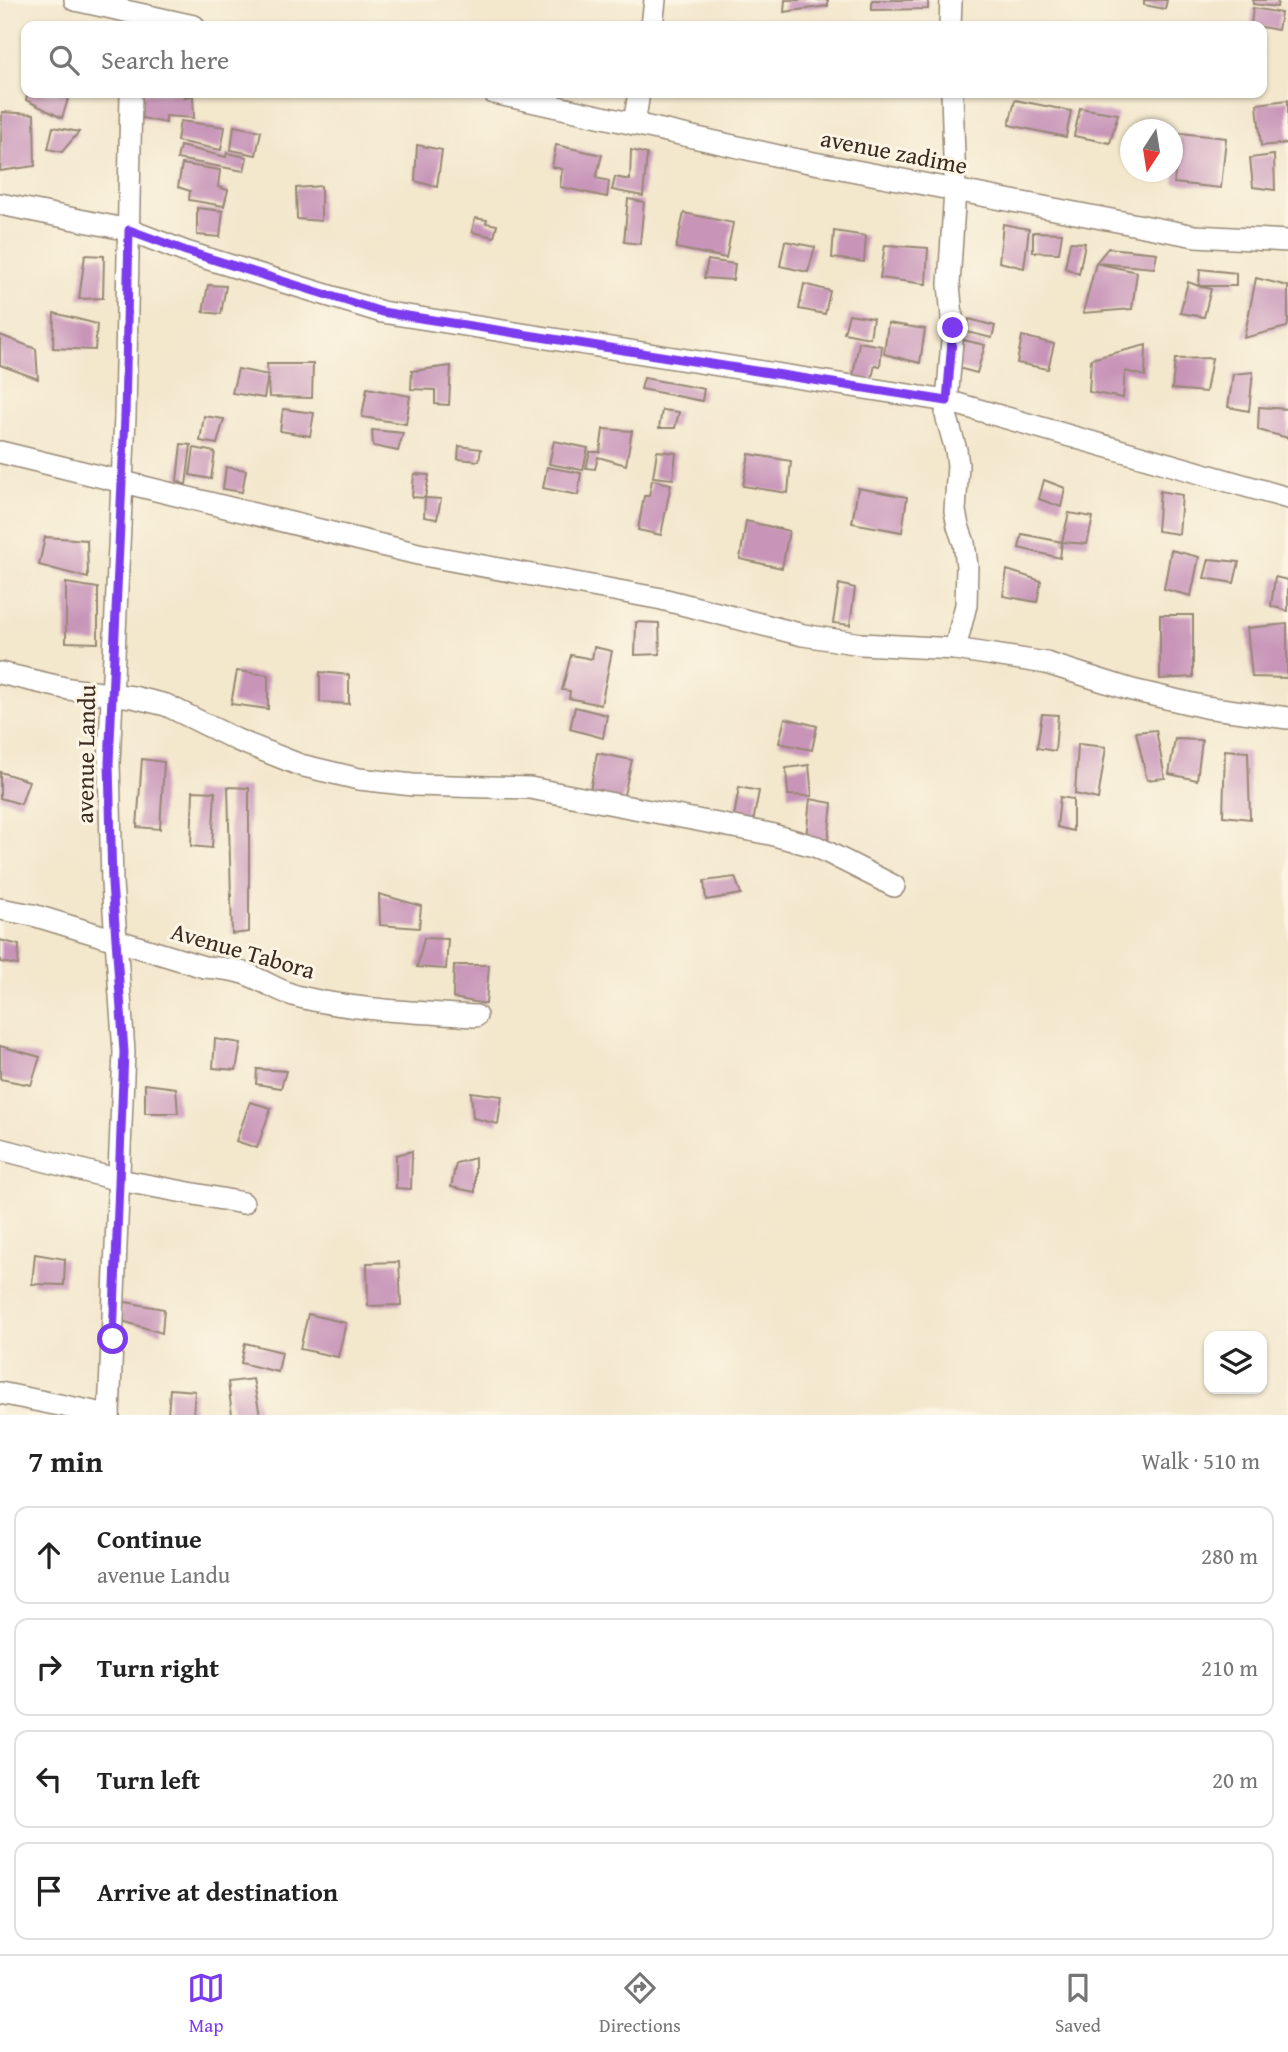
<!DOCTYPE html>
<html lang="en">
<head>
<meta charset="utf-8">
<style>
  :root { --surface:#fff; --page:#f2f2f2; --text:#222; --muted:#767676; --line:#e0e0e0; --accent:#7c3aed }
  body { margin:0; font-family:"Gentium Book Plus",serif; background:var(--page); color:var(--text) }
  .controls { position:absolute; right:21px; bottom:21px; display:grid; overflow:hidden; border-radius:14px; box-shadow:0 2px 5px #0004 }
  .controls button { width:63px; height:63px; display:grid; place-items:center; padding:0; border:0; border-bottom:2px solid var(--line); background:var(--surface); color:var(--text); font:35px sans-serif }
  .compass { position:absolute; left:1120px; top:119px; width:63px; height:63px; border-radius:50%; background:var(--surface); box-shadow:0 2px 5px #0004; rotate:192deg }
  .stop { position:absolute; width:21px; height:21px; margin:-16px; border:5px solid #7c3aed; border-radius:50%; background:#fff }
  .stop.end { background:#7c3aed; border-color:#fff; box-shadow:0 2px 7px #0008 }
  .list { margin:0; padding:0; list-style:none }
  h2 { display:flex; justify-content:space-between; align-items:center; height:91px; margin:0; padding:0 28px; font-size:30px }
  h2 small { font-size:23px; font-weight:400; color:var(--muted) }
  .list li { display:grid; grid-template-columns:46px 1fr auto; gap:21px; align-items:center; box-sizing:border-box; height:98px; margin:0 14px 14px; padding:0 14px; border:2px solid var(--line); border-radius:14px }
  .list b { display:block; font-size:26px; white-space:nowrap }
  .list p { margin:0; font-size:23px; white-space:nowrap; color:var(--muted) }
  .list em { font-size:23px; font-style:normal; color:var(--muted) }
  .icon { flex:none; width:38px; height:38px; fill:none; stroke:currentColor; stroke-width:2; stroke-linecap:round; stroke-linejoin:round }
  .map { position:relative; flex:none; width:1288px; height:1415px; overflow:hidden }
  .search { position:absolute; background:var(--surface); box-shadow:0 2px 5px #0004; left:21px; right:21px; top:21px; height:77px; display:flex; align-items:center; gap:18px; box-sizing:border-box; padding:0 24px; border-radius:14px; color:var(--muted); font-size:26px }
  .sheet { height:539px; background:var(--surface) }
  nav { display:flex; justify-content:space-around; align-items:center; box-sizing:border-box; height:98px; border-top:2px solid var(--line); background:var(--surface); font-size:19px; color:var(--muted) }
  nav a { display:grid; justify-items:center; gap:4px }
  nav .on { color:var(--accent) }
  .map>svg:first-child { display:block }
  .building { fill:#c895b9 }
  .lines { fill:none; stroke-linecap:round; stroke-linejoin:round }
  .minor-casing { stroke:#978875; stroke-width:24 }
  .minor { stroke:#fff; stroke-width:21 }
  .route { stroke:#7c3aed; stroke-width:9 }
  .labels { text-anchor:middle; stroke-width:6; stroke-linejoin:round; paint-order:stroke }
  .street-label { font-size:24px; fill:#3b2a1e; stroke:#fcf5e5 }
</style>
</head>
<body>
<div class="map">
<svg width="1288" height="1415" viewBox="0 0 1288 1415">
  <rect width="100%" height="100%" fill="#fcf5e5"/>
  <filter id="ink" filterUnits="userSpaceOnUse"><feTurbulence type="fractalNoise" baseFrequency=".0143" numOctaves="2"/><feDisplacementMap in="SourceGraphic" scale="14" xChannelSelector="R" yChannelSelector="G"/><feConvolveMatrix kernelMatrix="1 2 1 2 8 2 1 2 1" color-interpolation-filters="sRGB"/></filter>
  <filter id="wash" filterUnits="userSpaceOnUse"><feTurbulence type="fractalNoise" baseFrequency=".00686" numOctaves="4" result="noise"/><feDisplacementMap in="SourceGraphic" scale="28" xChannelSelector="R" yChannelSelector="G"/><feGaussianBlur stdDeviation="1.57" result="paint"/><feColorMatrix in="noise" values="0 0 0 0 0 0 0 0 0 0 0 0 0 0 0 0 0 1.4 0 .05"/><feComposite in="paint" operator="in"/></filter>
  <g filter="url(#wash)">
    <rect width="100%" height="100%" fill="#f3e7cc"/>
    <g id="blocks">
      <g class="building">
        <path d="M785,0H828V6L784,12Z"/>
        <path d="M872,0H928V9L872,10Z"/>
        <path d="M1144,0H1167L1165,9L1144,5Z"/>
        <path d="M1253,0H1278L1277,7L1253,4Z"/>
        <path d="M1253,8L1281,13L1278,30L1251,25Z"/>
        <path d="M28,93H70L62,118L26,100Z"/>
        <path d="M134,93H186L185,97L193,96L194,118L166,116V123L133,116Z"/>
        <path d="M1015,100L1071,111L1066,137L1009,125Z"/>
        <path d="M1288,100V143L1261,146L1257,104Z"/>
        <path d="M1080,108L1118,114L1110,143L1074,136Z"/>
        <path d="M2,112L34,114L35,166L0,171Z"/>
        <path d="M180,121L225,127L221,150L177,141Z"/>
        <path d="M234,126L261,131L256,155L231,150Z"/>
        <path d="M53,127L79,132L62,152L48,149Z"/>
        <path d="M1180,133L1226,138L1221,188L1174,183Z"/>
        <path d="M417,145L442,150L437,187L415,181Z"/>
        <path d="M556,145L602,155L596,178L609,181L607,197L560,187L562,169L552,167Z"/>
        <path d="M180,146L226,157L227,153L247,157L244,171L177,159Z"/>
        <path d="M631,150L647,154L643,196L612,190L615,177L630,180Z"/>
        <path d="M1274,155L1275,190L1253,187L1250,158Z"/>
        <path d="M182,164L220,170L218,187L228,190L224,206L189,200L190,191L178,187Z"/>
        <path d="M321,186V221L297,219L296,188Z"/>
        <path d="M628,199L644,202L640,244L624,242Z"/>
        <path d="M197,208L223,211L220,237L197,235Z"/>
        <path d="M684,213L733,223L726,258L676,248Z"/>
        <path d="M475,218L487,220L486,223L497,225L494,237L472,232Z"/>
        <path d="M1003,224L1029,229L1024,268L999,262Z"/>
        <path d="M834,231L866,236L864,262L832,258Z"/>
        <path d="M1033,232L1062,233L1059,253L1033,252Z"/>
        <path d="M785,241L815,247L808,272L780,266Z"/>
        <path d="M1070,242L1085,243L1079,274L1065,268Z"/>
        <path d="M885,245L928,248L926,284L880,278Z"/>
        <path d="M1108,248L1157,253L1154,268L1096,263Z"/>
        <path d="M85,255L104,256L103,298L79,299Z"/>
        <path d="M708,260L735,264L733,280L704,278Z"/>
        <path d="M1096,263L1137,272L1132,309L1083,313Z"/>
        <path d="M1200,269L1236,273V286H1199L1211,289L1204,317L1180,313L1188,282L1199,286Z"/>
        <path d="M1256,278L1288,286V324L1287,327L1244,338Z"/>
        <path d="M804,284L830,291L825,314L799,309Z"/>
        <path d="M208,285L226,286L221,314L203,312Z"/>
        <path d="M54,313L97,324L95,350L53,348Z"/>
        <path d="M849,314L873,318L870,338L844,333Z"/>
        <path d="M969,319L995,326L992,338L967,332Z"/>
        <path d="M888,323L925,329L920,363L884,354Z"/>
        <path d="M0,335L36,349L38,379L0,365Z"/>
        <path d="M1022,336L1054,344L1048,369L1017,363Z"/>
        <path d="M963,340L985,345L977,373L958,368Z"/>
        <path d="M859,342L882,346L880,366L875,365L870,386H851Z"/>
        <path d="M1146,345L1145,376L1125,371L1123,398L1089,392L1091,359Z"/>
        <path d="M1212,358L1206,392L1172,389L1175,359Z"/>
        <path d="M267,364H313L312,398L269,397Z"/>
        <path d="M451,366L449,405L435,404V390L411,389L412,371Z"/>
        <path d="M238,369L268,375L264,398L232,393Z"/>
        <path d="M1253,372L1249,411L1228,407L1233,374Z"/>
        <path d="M644,378L704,389L702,401L641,389Z"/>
        <path d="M367,388L410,396L406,424L362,417Z"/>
        <path d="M1259,407L1288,409V438L1258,430Z"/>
        <path d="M283,409L314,413L310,436L280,431Z"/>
        <path d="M662,410L679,412L675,428H659Z"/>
        <path d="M204,416L224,419L217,444L200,441Z"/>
        <path d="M603,429L632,431L626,465L598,457L595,469L586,468L590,452H600Z"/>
        <path d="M372,430L403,433L398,451L373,446Z"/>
        <path d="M554,441L588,448L583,470L549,464Z"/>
        <path d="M181,444L191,445L186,485L177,481Z"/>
        <path d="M459,446L481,449L479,461L458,459Z"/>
        <path d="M194,448L215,452L211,479L190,475Z"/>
        <path d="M657,451L676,453L673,479L653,477Z"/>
        <path d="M749,454L791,461L788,493L743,486Z"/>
        <path d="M226,467L246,470L242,492L223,489Z"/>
        <path d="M547,467L581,473L578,495L543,488Z"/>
        <path d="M414,474L429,475L425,498L441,499L437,519L424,517L425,498L412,497Z"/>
        <path d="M652,480L671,484L661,535L638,530L644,496H649Z"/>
        <path d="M1044,480L1065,488L1061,507L1039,499Z"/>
        <path d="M858,488L907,497L902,532L852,523Z"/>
        <path d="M1160,491L1182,495L1179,534L1157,531Z"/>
        <path d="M1069,513L1093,517L1087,544L1062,542L1060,558L1019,548L1022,534L1062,542Z"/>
        <path d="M746,521L789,531L782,568L740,559Z"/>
        <path d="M45,537L87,540L88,578L39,565Z"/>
        <path d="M1171,550L1199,557L1191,596L1164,589Z"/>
        <path d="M1209,559L1239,562L1234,583L1204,578Z"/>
        <path d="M1007,570L1041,581L1037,602L1003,596Z"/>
        <path d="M1275,577L1288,580V611L1271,606Z"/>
        <path d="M66,583L98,588V643L66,642Z"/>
        <path d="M839,584L855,588L850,625L833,623Z"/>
        <path d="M1160,615H1193V677L1160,679Z"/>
        <path d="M636,622L659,623L660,654L635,655Z"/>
        <path d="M1287,624V678L1252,677L1247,628Z"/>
        <path d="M594,647L612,651L601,705L569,698L570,691L562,690L571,655L592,659Z"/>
        <path d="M237,671L268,675V709L231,704Z"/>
        <path d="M320,672L349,675V704L320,702Z"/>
        <path d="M575,707L607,715L603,738L570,729Z"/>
        <path d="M1042,714L1058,715L1055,751L1037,748Z"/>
        <path d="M785,718L817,726L812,750L779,743Z"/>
        <path d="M1156,730L1165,778L1147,780L1136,732Z"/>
        <path d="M1175,739L1202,740L1197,780L1169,774Z"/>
        <path d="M1078,744L1106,747L1098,799L1075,794Z"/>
        <path d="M1225,750L1248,752L1250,819L1223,816Z"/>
        <path d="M597,753L632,760L622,803L589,796Z"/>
        <path d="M142,759L164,762L160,829L137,827Z"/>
        <path d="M809,765L812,796L788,795L786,768Z"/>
        <path d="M0,772L29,781L21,804L0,798Z"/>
        <path d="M228,787L249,788V932L232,934Z"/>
        <path d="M739,787L759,791L751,833L732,829Z"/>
        <path d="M193,791L215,792L212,848L191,846Z"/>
        <path d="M1060,797L1073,799V831L1057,827Z"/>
        <path d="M810,799L832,803L828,841L806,838Z"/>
        <path d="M735,877L741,894L706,900L704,881Z"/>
        <path d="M379,894L421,906L419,928L380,925Z"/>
        <path d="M424,938L448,939L446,969L417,967Z"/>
        <path d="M0,940L19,945L18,965L0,962Z"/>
        <path d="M454,965H489L486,1004L453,998Z"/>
        <path d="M215,1039L241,1043L236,1070L213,1068Z"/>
        <path d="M0,1046L40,1057L31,1085L0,1079Z"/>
        <path d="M257,1069L286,1071L281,1088L256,1084Z"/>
        <path d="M145,1084L176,1088L178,1113H145Z"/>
        <path d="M471,1092L502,1096L498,1124L473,1118Z"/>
        <path d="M250,1102L271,1108L257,1148L236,1141Z"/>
        <path d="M412,1151L411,1189L396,1188V1155Z"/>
        <path d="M475,1158V1192L451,1187L456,1163Z"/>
        <path d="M35,1254L65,1259L64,1285L32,1284Z"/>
        <path d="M399,1262L401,1305L368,1306L367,1263Z"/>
        <path d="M120,1301L164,1309L162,1333L122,1321Z"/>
        <path d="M308,1314L346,1323L338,1357L300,1349Z"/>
        <path d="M245,1343L282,1352L278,1372L241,1363Z"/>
        <path d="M253,1379L260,1415H232L228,1382Z"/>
        <path d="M170,1389L195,1391L193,1415H168Z"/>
      </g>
    </g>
  </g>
  <g filter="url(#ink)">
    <use href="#blocks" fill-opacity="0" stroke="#978875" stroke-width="2"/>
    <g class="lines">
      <g class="minor-casing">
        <g id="minor">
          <path d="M75,0L194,26"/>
          <path d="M652,26L655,0"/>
          <path d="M950,26L951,0"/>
          <path d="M494,93L783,157L1195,236L1288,241"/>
          <path d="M952,93L955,190L949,284L953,328L946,415L956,450L958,465L955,511L958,526L964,543L967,566L966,605L955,649"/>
          <path d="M634,124L639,93"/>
          <path d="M0,204L129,230L186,252L382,312L947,401L1288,498"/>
          <path d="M0,452L418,554L662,599L803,635L861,644L955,649L1046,663L1132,690L1205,707L1288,718"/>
          <path d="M0,673L69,689L133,697L166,705L237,740L300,765L359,779L413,785L530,788L770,834L817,847L894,886"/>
          <path d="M0,909L33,915L204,967C219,968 233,969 246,974C265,981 281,993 300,997C358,1011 418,1012 476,1016"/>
          <path d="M0,1149L119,1180L243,1203"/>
          <path d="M0,1393L109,1415"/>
          <path d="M109,1415L124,1052L112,883L109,763L125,417L131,93"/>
        </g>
      </g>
      <use href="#minor" class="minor"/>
    </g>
  </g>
  <g class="lines" filter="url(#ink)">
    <path class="route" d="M113,1339L124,1052L112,883L109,763L125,417L129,230L186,251L382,312L947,401L953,328"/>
  </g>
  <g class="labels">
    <g class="street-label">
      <text transform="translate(894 152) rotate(11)" y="8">avenue zadime</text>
      <text transform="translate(86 754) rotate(-89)" y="8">avenue Landu</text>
      <text transform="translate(243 951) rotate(16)" y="8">Avenue Tabora</text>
    </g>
  </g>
</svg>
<div class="controls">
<button><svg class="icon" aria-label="layers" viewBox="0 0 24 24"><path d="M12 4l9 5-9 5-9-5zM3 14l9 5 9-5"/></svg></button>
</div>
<svg class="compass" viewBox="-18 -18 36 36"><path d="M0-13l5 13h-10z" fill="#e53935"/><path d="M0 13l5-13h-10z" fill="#767676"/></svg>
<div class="stop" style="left:113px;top:1339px"></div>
<div class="stop end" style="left:953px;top:328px"></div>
<div class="search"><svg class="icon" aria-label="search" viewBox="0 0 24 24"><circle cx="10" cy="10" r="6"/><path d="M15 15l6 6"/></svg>Search here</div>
</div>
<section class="sheet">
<h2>7 min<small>Walk · 510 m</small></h2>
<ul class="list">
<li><svg class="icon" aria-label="ahead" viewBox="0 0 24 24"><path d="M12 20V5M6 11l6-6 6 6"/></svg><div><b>Continue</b><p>avenue Landu</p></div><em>280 m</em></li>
<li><svg class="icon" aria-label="right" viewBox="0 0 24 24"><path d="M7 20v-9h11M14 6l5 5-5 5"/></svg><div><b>Turn right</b></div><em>210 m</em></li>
<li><svg class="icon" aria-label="left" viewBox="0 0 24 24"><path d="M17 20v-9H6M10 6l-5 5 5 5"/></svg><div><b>Turn left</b></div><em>20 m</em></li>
<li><svg class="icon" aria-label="arrive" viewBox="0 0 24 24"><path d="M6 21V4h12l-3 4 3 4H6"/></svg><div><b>Arrive at destination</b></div></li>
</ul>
</section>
<nav>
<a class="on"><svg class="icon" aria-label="map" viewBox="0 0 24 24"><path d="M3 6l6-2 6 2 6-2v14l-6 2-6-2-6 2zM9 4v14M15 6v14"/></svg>Map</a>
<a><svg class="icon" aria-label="directions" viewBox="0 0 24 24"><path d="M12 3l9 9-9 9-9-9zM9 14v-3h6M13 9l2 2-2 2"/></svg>Directions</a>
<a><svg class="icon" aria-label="saved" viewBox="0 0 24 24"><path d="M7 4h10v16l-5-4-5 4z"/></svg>Saved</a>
</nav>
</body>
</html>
